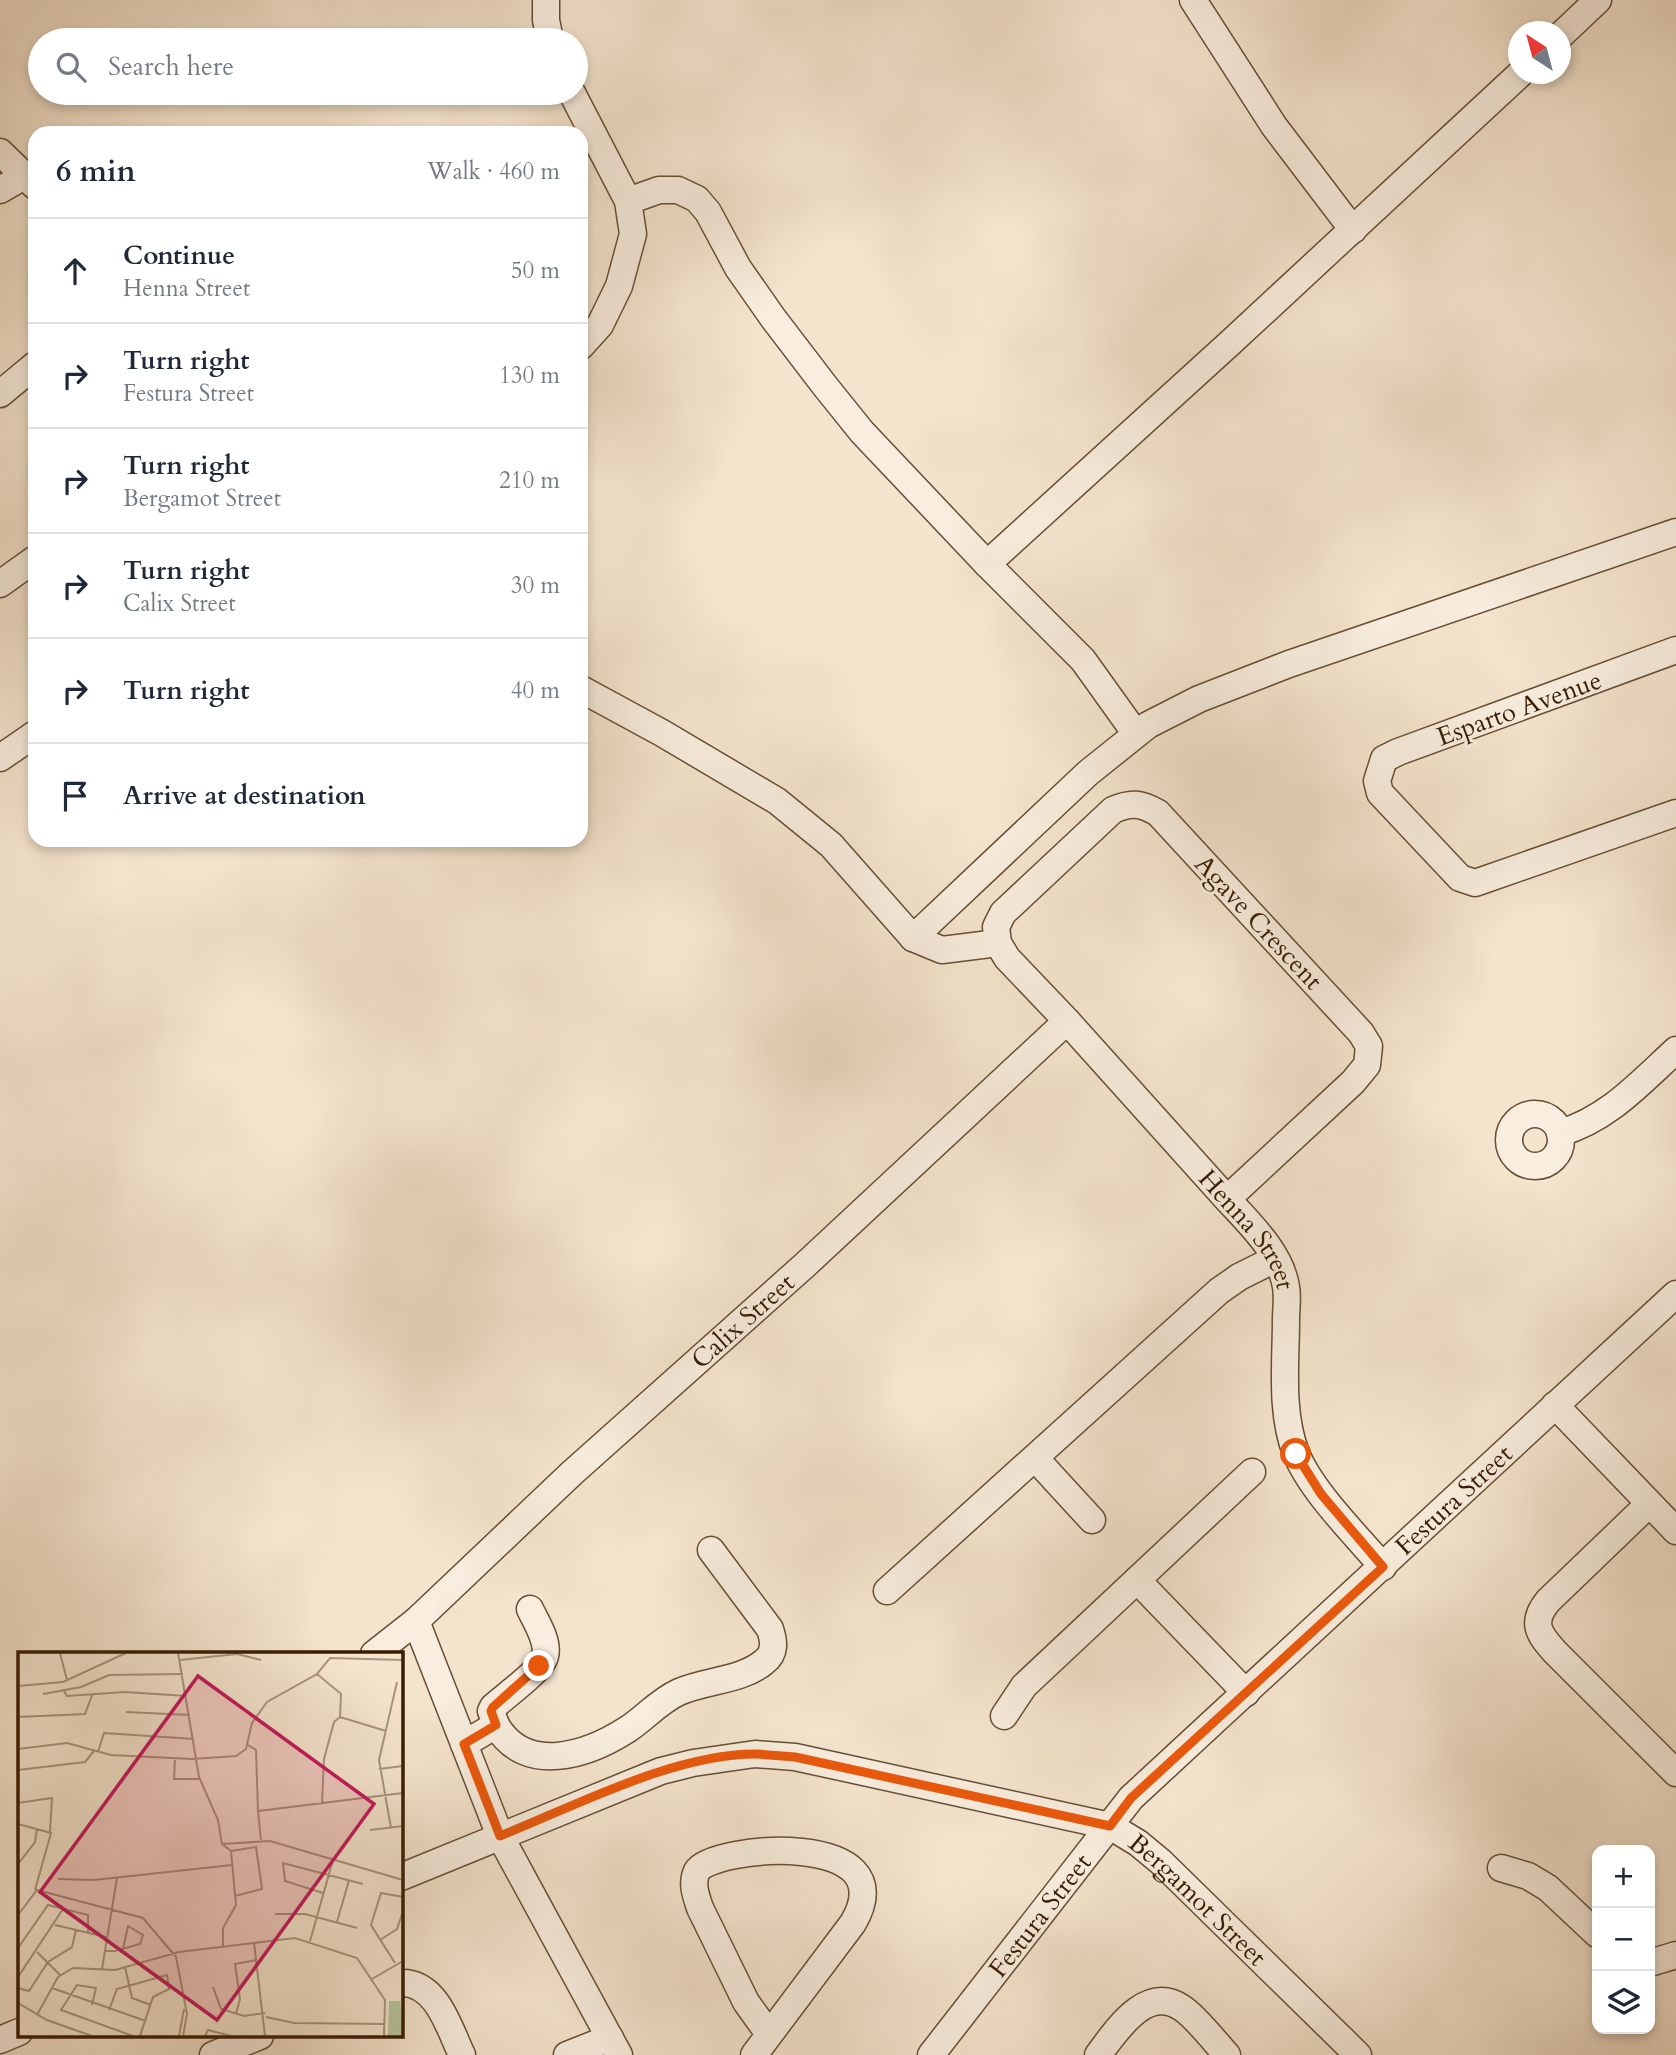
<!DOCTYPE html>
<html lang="en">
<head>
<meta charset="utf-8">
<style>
  :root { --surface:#fff; --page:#f2f2f3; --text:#1f2937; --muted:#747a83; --line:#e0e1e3 }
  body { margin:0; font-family:Cardo,serif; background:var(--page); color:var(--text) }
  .controls { position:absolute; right:21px; bottom:21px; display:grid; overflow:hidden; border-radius:14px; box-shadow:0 4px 10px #0003 }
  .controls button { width:63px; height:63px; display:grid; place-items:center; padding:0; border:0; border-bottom:2px solid var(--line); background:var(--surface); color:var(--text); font:35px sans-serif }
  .compass { position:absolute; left:1508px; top:21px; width:63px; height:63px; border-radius:50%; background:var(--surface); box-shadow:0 4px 10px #0003; rotate:324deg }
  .stop { position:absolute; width:21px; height:21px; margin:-16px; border:5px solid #ea580c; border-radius:50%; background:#fff }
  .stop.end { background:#ea580c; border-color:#fff; box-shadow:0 2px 7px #0008 }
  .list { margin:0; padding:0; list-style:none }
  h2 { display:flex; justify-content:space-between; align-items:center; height:91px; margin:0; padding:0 28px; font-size:30px }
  h2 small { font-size:23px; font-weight:400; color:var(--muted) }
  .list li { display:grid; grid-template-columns:46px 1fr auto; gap:21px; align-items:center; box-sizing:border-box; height:105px; padding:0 28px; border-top:2px solid var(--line) }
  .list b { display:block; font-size:26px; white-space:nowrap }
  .list p { margin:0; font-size:23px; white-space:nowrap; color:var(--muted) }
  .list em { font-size:23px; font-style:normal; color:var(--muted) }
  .icon { flex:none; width:38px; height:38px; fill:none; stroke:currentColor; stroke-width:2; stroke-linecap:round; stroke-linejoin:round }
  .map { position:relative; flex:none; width:1676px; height:2055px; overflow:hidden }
  .search { position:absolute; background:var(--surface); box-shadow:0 4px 10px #0003; left:28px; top:28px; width:560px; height:77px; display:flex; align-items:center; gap:18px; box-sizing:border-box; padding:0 24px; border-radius:38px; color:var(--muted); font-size:26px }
  .panel { position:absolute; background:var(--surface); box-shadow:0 4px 10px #0003; left:28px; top:126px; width:560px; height:721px; border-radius:21px }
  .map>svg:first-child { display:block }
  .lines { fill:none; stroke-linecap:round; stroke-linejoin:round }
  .minor-casing { stroke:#674e35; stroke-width:29 }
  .minor { stroke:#f8edde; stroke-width:26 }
  .route { stroke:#ea580c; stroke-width:9 }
  .labels { text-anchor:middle; stroke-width:6; stroke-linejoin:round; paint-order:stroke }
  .street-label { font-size:26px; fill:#381c02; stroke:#f8edde }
  .inset-road { fill:none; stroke:#a9947c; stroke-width:2 }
  .view { fill:#c2185b; fill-opacity:0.15; stroke:#c2185b; stroke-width:3.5 }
  .inset-edge { fill:none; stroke:#381c02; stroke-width:3.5 }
</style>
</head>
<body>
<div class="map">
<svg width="1676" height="2055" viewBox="0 0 1676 2055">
  <rect width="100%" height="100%" fill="#f4e4cd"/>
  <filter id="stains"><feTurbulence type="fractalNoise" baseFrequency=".00286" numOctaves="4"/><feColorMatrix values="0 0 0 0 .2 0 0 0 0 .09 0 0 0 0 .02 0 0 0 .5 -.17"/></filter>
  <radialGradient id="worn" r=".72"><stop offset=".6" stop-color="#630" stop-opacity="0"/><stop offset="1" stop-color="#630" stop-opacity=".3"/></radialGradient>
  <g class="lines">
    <g class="minor-casing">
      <g id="minor">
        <path d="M546,0V20L550,40"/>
        <path d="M1193,0L1274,126L1353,230"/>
        <path d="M1560,36L1598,0"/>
        <path d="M572,93L628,201L633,234L619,286L600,325L581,346"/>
        <path d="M0,152L35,186"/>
        <path d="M0,190L24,176"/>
        <path d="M628,201L659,190H678L697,199L708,212L738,268L773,318L825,386L862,432L987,564L1230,343L1520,74"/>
        <path d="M0,394L35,365"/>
        <path d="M987,564L1083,660L1136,734"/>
        <path d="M0,584L35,559"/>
        <path d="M1676,650L1398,752L1384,759L1377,781L1380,793L1460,878L1475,883L1676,813"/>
        <path d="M581,689L662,733L777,801L831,845L913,938L942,950L998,943"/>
        <path d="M0,758L35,734"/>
        <path d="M913,938L1088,773L1148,725L1199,699L1289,664L1676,532"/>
        <circle cx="1535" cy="1140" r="26"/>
        <path d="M1560,1133C1608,1119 1640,1083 1676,1050"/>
        <path id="s1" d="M1227,1199L1353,1082L1367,1065L1369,1046L1361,1033L1158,813C1141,803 1131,802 1113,810L1003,913L996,927L998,943L1007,958L1067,1021L1227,1199C1249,1223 1281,1253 1286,1287C1288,1297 1286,1309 1286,1319C1286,1362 1280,1412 1296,1453C1311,1491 1356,1535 1383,1567"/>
        <path d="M1555,1405L1676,1531"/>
        <path d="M1035,1458L1092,1520"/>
        <path d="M1649,1504L1548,1601C1530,1623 1539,1634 1555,1652L1676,1773"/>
        <path d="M1137,1580L1246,1693"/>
        <path d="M887,1591L1219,1291L1239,1277L1275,1259"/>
        <path d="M416,1621L500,1836L619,2055"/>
        <path id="s2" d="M374,1654L416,1621L572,1473L805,1265L1067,1021"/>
        <path d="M1004,1716L1024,1686L1252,1472"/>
        <path d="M496,1725L491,1711L493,1707C504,1697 543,1669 545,1656C549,1641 536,1622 530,1609"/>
        <path d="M464,1744L496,1725C525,1776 588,1755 628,1729C645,1718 659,1701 679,1692C706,1680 741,1681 764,1662C776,1653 774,1641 770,1629L711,1550"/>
        <path d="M1501,1868L1528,1876L1548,1888L1597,1934"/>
        <path id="s3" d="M401,1877L661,1771L693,1763L755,1754L795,1757L1110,1826L1138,1843L1161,1862L1358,2055"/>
        <path d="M1650,1963L1676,1955"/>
        <path d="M401,1983C437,1982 449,2028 462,2055"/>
        <path d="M0,2040L19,2032"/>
        <path d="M213,2055L260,2036"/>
        <path d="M567,2055L610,2038"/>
        <path d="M754,2055L853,1923C908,1829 713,1845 697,1871C691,1883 696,1896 700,1908L746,2002L769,2034"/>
        <path id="s4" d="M931,2055L1131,1798L1676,1294"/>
        <path d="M1098,2055C1117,2030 1146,1984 1182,2008C1196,2017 1215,2042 1227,2055"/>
      </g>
    </g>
    <use href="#minor" class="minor"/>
  </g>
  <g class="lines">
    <path class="route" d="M539,1666L493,1707L491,1711L496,1725L464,1744L500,1836C575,1806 676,1753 757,1754C769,1755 782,1756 795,1757L1110,1826L1131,1798L1383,1567L1321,1494L1296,1454"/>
  </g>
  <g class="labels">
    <g class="street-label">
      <text transform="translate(1519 708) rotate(-20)" y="9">Esparto Avenue</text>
      <text transform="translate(1259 922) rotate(47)" y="9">Agave Crescent</text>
      <text dy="9" stroke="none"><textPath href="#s1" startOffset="1139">Henna Street</textPath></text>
      <text dy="9" stroke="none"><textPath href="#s2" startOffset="497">Calix Street</textPath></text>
      <text dy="9" stroke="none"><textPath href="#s4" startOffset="765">Festura Street</textPath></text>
      <text dy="9" stroke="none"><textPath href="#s3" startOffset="854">Bergamot Street</textPath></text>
      <text dy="9" stroke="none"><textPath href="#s4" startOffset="177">Festura Street</textPath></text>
    </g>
  </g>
  <g transform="translate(18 1652)">
    <rect width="385" height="385" fill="#f4e4cd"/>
    <path d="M382,345L385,384H370L371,349H382Z" fill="#b7c59c"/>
    <path class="inset-road" d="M42,1L49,28M160,1L181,125L200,168L204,192L213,199M162,8L219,2L243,8M299,22L323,42L322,65L368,79M0,34L45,30L108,1M46,39L49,44L107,40L169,44M25,42L63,35L91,23L165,22M108,60L172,63M0,65L67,62L75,41M230,93L238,98L240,159L385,141M0,97L49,91L93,103L174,107L218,104L228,97L234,71L249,50L299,22L312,6L385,8M80,100L86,81L176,87M157,106L156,127H181M361,117L385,114M0,118L67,110L76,99M0,151L34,146L32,180M304,151L306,107L316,70L322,65M240,159L243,188M0,172L33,181L17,238M373,176L361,108L379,30M352,178L385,174M204,192L252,189L385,228M213,199L238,195L244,237L217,244M0,212L17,190L19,177M40,227L76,228L214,213M305,241L267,229L265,211L345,232M257,262H287L339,276M0,263L19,238L125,266L158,305L169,362L165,384M319,270L331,228M37,273L88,285M362,288L379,277L385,259M292,289L315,208M236,291L247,384M205,295V276L218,253L213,199M0,296L30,253L70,263V281M86,299H97L122,292L125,283L110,274L105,297M19,300L42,323M377,311L353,273L363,241L385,245M107,315L114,346L133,353M84,317L99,226M0,325L45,257M354,327L385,309M195,335L203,357L226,364L247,361M0,336L11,339L30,310L54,295L58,278M34,336L128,369M0,351L29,368L74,384M74,353L78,336L59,333L43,358L115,384M91,358L99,337L149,323L151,337L135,345L122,384M218,362L222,347L217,312L238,308M19,363L40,325L55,316L97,318L161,300L277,286L339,306L367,348L366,384M248,365L276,371L367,372M161,384L166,357M187,384L190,378L213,384"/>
    <path class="view" d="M180,24L356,152L199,368L22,240Z"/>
    <rect width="385" height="385" class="inset-edge"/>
  </g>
  <rect width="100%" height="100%" filter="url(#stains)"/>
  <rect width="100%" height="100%" fill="url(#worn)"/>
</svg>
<div class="controls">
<button>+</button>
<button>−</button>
<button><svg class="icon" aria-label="layers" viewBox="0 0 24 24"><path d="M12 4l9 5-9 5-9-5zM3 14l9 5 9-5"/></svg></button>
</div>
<svg class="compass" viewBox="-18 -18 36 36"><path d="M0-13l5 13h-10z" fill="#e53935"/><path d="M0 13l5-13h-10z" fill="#747a83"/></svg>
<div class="stop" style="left:1296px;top:1454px"></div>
<div class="stop end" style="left:539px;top:1666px"></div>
<div class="search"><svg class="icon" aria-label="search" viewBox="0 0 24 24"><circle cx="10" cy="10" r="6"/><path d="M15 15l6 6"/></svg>Search here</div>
<section class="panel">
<h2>6 min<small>Walk · 460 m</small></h2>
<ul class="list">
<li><svg class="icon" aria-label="ahead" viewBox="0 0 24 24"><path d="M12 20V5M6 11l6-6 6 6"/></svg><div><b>Continue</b><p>Henna Street</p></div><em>50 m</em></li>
<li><svg class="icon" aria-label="right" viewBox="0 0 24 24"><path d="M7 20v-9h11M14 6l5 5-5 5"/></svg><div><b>Turn right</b><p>Festura Street</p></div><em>130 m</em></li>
<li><svg class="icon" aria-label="right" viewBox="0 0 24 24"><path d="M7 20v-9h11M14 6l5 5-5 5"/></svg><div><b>Turn right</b><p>Bergamot Street</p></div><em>210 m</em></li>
<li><svg class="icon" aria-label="right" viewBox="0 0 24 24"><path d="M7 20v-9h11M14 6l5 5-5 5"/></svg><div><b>Turn right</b><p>Calix Street</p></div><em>30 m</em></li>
<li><svg class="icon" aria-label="right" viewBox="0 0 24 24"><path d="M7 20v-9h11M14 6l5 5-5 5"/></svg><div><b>Turn right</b></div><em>40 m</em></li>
<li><svg class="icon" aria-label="arrive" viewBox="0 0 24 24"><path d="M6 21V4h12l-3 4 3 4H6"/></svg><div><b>Arrive at destination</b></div></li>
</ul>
</section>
</div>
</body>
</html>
